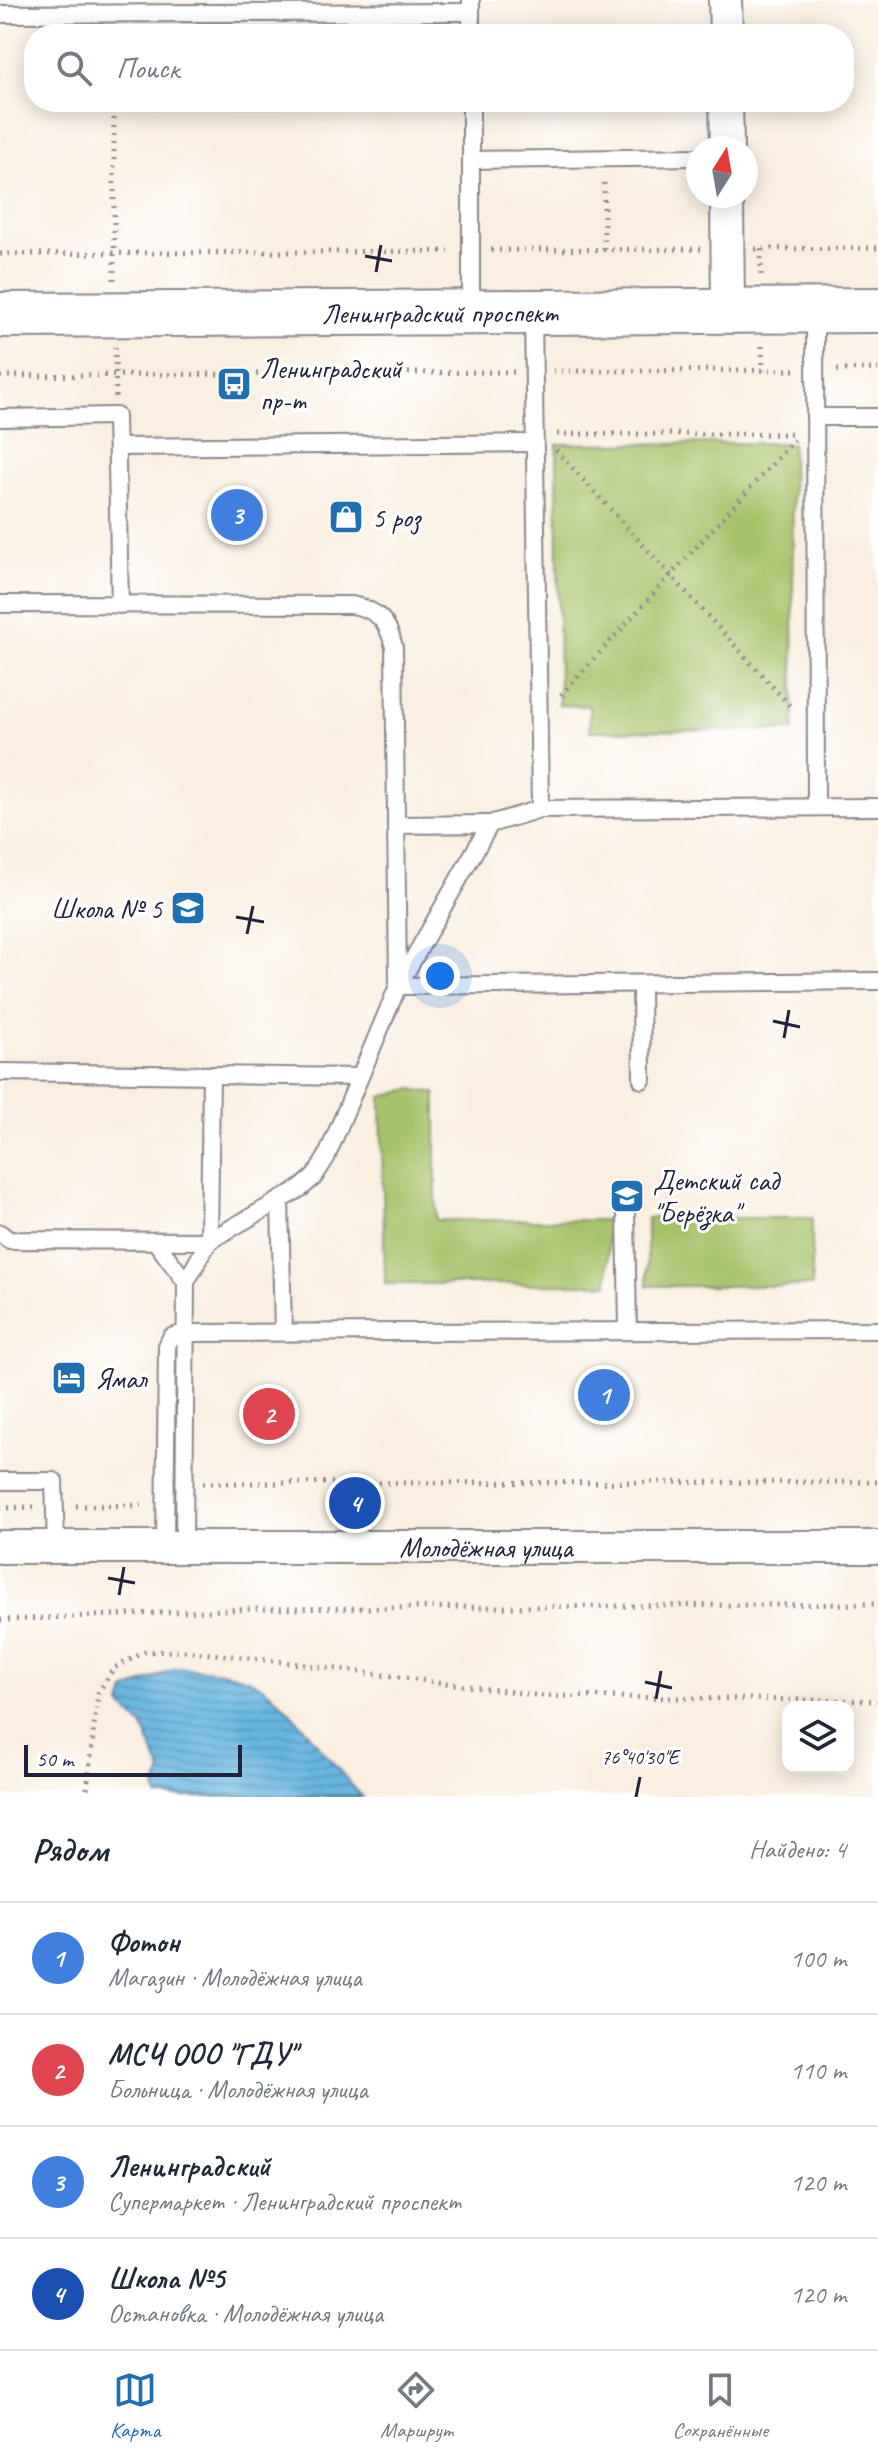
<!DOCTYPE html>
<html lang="ru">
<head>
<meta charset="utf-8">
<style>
  :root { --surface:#fff; --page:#f2f2f3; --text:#1f2937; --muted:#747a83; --line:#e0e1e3; --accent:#1f6fb2 }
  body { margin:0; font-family:Caveat,sans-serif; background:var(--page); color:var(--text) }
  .controls { position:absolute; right:24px; bottom:24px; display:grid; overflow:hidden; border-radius:16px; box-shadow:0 4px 20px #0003 }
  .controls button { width:72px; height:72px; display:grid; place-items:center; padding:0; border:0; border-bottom:2px solid var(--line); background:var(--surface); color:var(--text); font:40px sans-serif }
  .compass { position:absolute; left:686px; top:136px; width:72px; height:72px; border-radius:50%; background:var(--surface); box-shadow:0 4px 20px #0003; rotate:11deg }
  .scale { position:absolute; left:24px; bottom:20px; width:218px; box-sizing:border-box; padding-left:8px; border:4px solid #22223b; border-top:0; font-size:22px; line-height:28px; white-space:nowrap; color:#22223b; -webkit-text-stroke:6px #fff; paint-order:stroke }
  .you { position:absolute; left:440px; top:976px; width:28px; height:28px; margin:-20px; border:6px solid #fff; border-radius:50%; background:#1a73e8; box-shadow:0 0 0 12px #1a73e833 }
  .badge { display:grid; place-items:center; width:52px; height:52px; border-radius:50%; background:var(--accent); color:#fff; font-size:26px; font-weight:700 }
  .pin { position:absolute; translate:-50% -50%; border:4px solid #fff; box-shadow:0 2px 8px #0006 }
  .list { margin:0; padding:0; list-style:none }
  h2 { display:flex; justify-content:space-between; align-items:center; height:104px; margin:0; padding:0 32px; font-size:34px }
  h2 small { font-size:26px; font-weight:400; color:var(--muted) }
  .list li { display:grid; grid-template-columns:52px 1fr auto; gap:24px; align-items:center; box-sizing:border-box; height:112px; padding:0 32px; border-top:2px solid var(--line) }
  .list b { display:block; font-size:30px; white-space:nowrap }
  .list p { margin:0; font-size:26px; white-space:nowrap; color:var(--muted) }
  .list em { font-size:26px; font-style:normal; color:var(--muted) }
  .icon { flex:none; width:44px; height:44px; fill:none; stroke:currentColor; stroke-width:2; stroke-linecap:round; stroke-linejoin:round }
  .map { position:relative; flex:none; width:878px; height:1797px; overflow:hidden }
  .search { position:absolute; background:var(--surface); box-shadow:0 4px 20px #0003; left:24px; right:24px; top:24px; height:88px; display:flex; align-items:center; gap:20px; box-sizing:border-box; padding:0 28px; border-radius:32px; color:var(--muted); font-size:30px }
  .sheet { height:552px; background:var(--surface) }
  nav { display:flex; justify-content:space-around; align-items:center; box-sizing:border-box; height:112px; border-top:2px solid var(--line); background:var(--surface); font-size:22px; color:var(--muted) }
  nav a { display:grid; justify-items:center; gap:4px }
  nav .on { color:var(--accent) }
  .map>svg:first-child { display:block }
  .green { fill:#a7c36a; stroke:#647252; stroke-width:2 }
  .water { fill:url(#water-rules); stroke:#446c8e; stroke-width:2 }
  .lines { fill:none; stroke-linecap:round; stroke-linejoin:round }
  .service-casing { stroke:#8e888d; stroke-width:20 }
  .minor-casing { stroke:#8e888d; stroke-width:36 }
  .secondary-casing { stroke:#8e888d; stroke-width:48 }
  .path { stroke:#8e888d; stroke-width:5; stroke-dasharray:2 6; stroke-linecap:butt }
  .service { stroke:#fff; stroke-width:16 }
  .minor { stroke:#fff; stroke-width:32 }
  .secondary { stroke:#fff; stroke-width:44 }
  .ticks { fill:none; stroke:#22223b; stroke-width:3 }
  .labels { text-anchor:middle; stroke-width:6; stroke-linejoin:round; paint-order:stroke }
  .street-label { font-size:28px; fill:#22223b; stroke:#fff }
  .poi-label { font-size:28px; fill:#22223b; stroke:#fff; text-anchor:start }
  .ticks-label { font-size:20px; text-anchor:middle; fill:#22223b; stroke:#fff; stroke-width:6; stroke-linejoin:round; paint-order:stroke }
</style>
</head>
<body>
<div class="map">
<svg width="878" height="1797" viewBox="0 0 878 1797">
  <defs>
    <pattern id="water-rules" width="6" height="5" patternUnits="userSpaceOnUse" patternTransform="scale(2)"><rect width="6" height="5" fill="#66b6e1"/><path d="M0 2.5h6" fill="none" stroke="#5494b8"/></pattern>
  </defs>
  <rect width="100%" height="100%" fill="#fff"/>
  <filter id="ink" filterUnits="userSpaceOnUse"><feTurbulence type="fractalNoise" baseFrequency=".0125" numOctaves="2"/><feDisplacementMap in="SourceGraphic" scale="16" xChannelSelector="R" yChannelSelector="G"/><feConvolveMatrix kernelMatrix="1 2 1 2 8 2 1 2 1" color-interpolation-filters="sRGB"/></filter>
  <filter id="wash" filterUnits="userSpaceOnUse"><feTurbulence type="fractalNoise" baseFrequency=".006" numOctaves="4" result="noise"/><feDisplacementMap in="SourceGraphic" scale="32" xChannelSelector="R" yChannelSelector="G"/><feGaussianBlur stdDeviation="1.8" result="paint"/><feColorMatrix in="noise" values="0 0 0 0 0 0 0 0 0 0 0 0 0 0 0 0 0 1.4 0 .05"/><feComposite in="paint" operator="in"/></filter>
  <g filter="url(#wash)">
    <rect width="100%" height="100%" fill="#f9eedf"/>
    <g class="green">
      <path d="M792,443L794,730L590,731L589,706L559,705L557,444Z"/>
      <path d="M411,1089L436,1093V1220H608V1284H385L381,1097Z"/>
      <rect x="647" y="1218" width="165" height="68"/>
    </g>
    <path class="water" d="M176,1668C203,1670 232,1670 256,1683C291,1702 331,1766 363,1797H158L155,1788L162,1772L143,1727L121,1705L125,1691Z"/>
  </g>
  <g filter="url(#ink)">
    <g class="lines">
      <g class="service-casing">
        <g id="service">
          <path d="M0,14L471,12"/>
          <path d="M471,34V0"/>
          <path d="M471,160L698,157"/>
          <path d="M471,311V102"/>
          <path d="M815,313L816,807"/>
          <path d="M533,315L540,809"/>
          <path d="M815,417H878"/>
          <path d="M0,418L116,416L120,605"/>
          <path d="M117,447L534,443"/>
          <path d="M0,604L352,605C378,610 388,621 394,647L398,984"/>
          <path d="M397,825L490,824"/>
          <path d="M641,984L642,1080"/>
          <path d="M398,986L878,981"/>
          <path d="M0,1072L359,1077"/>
          <path d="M280,1200L283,1332"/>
          <path d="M626,1210L628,1331"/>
          <path d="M0,1233L9,1240L209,1241L211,1075"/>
          <path d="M155,1241L186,1282"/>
          <path d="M0,1481H54L56,1546"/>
          <path d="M165,1545L167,1346L171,1337L185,1333L878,1330"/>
          <path d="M184,1545L186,1282L209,1241L301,1188L314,1177L326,1158L398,986L490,824L540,809L878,807"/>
        </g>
      </g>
      <g class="minor-casing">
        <g id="minor">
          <path d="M725,0L726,34"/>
          <path d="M726,102L727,148"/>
          <path d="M727,196L728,311"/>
          <path id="s1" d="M0,1547H878"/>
        </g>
      </g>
      <g class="secondary-casing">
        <g id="secondary">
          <path id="s2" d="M0,315L878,310"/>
        </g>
      </g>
      <g class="path">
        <path d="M114,102V281"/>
        <path d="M604,249V180"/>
        <path d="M755,249L878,248"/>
        <path d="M761,249V276"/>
        <path d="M491,250L701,249"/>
        <path d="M0,254L449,251"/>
        <path d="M762,346L763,371"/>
        <path d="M115,347L116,397"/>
        <path d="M837,370L878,369"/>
        <path d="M553,371L795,370"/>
        <path d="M0,376L515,372"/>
        <path d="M557,434H795"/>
        <path d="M556,450L792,708"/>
        <path d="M561,695L794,440"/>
        <path d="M203,1483L878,1482"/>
        <path d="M76,1506L146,1505"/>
        <path d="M0,1508L34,1507"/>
        <path d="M0,1620L251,1609L878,1604"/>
        <path d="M86,1797L98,1693L114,1668L145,1652L183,1651L260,1659L543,1696L878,1701"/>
      </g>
      <use href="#service" class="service"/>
      <use href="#minor" class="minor"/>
      <use href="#secondary" class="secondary"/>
    </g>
  </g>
  <path class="ticks" d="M365,256L392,261M376,272L381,245M236,917L264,922M247,934L253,906M773,1021L800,1027M784,1038L789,1010M108,1578L135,1583M119,1595L124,1567M645,1682L672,1688M656,1699L661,1671M636,1797L640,1777"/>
  <defs>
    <g id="bus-square" transform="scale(1.8)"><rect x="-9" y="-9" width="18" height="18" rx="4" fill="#1f6fb2" stroke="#fff"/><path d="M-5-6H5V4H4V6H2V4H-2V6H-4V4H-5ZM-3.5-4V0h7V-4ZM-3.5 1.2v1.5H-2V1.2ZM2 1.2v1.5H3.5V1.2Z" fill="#fff"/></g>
    <g id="shop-square" transform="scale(1.8)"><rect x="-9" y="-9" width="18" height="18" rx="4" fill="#1f6fb2" stroke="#fff"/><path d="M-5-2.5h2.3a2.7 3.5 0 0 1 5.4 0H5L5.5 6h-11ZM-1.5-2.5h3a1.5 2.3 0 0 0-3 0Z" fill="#fff"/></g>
    <g id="school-square" transform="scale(1.8)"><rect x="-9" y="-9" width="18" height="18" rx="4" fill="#1f6fb2" stroke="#fff"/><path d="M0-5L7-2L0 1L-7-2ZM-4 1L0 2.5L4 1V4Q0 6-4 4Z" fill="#fff"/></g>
    <g id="hotel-square" transform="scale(1.8)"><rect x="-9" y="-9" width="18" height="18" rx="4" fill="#1f6fb2" stroke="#fff"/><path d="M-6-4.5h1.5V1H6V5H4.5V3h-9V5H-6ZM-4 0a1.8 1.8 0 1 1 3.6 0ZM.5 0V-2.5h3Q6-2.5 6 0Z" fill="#fff"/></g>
  </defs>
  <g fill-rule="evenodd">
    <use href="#bus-square" x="234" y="384"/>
    <use href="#shop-square" x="346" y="517"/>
    <use href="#school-square" x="188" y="908"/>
    <use href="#school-square" x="627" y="1196"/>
    <use href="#hotel-square" x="69" y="1378"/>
  </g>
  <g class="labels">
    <g class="street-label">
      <text dy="10" stroke="none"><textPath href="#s2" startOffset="440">Ленинградский проспект</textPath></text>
      <text dy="10" stroke="none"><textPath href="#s1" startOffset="486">Молодёжная улица</textPath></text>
    </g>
    <g class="poi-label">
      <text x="260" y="378">Ленинградский<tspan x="260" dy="32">пр-т</tspan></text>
      <text x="372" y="527">5 роз</text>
      <text x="162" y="918" text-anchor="end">Школа № 5</text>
      <text x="653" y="1190">Детский сад<tspan x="653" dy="32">"Берёзка"</tspan></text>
      <text x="95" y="1388">Ямал</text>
    </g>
  </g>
  <g class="ticks-label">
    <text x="640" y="1764">76°40'30"E</text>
  </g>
</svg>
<div class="controls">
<button><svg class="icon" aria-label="layers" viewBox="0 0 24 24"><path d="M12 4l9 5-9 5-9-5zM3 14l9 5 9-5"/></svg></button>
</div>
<svg class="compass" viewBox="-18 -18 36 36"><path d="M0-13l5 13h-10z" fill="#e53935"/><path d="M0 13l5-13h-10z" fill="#747a83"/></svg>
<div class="scale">50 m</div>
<div class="you"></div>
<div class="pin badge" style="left:604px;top:1395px;background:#3f7fe0">1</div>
<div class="pin badge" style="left:269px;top:1414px;background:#e0444e">2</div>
<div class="pin badge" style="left:237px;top:515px;background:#3f7fe0">3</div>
<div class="pin badge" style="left:355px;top:1503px;background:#1a4fb4">4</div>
<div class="search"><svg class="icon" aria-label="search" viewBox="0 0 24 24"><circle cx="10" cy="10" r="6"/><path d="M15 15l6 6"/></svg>Поиск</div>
</div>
<section class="sheet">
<h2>Рядом<small>Найдено: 4</small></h2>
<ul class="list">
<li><span class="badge" style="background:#3f7fe0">1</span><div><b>Фотон</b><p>Магазин · Молодёжная улица</p></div><em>100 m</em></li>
<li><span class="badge" style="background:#e0444e">2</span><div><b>МСЧ ООО &quot;ГДУ&quot;</b><p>Больница · Молодёжная улица</p></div><em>110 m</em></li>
<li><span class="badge" style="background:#3f7fe0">3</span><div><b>Ленинградский</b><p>Супермаркет · Ленинградский проспект</p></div><em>120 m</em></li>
<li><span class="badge" style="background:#1a4fb4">4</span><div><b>Школа №5</b><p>Остановка · Молодёжная улица</p></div><em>120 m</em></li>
</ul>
</section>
<nav>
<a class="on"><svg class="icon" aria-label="map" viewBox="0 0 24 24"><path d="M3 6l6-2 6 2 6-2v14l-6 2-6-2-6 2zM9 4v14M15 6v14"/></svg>Карта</a>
<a><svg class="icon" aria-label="directions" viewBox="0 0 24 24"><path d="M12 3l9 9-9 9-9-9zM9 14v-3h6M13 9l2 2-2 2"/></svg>Маршрут</a>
<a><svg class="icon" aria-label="saved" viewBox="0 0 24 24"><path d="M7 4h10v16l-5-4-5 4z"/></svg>Сохранённые</a>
</nav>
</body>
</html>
